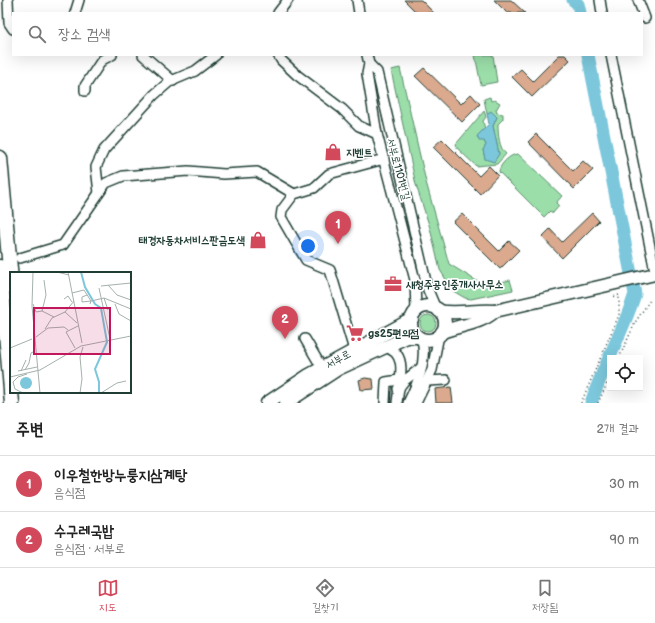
<!DOCTYPE html>
<html lang="ko">
<head>
<meta charset="utf-8">
<style>
  :root { --surface:#fff; --page:#f2f2f2; --text:#222; --muted:#767676; --line:#e0e0e0; --accent:#d1495b }
  body { margin:0; font-family:"Balsamiq Sans","Poor Story",sans-serif; background:var(--page); color:var(--text) }
  .controls { position:absolute; right:12px; bottom:12px; display:grid; overflow:hidden; border-radius:0px; box-shadow:0 4px 16px #0002 }
  .controls button { width:36px; height:36px; display:grid; place-items:center; padding:0; border:0; border-bottom:1px solid var(--line); background:var(--surface); color:var(--text); font:20px sans-serif }
  .you { position:absolute; left:308px; top:246px; width:14px; height:14px; margin:-10px; border:3px solid #fff; border-radius:50%; background:#1a73e8; box-shadow:0 0 0 6px #1a73e833 }
  .badge { display:grid; place-items:center; width:26px; height:26px; border-radius:50%; background:var(--accent); color:#fff; font-size:13px; font-weight:700 }
  .pin { position:absolute; translate:-50% -33px; filter:drop-shadow(0 1px 2px #0008) }
  .pin::after { content:''; position:absolute; top:21px; width:14px; height:12px; background:inherit; clip-path:polygon(0 0,100% 0,50% 100%) }
  .list { margin:0; padding:0; list-style:none }
  h2 { display:flex; justify-content:space-between; align-items:center; height:52px; margin:0; padding:0 16px; font-size:17px }
  h2 small { font-size:13px; font-weight:400; color:var(--muted) }
  .list li { display:grid; grid-template-columns:26px 1fr auto; gap:12px; align-items:center; box-sizing:border-box; height:56px; padding:0 16px; border-top:1px solid var(--line) }
  .list b { display:block; font-size:15px; white-space:nowrap }
  .list p { margin:0; font-size:13px; white-space:nowrap; color:var(--muted) }
  .list em { font-size:13px; font-style:normal; color:var(--muted) }
  .icon { flex:none; width:22px; height:22px; fill:none; stroke:currentColor; stroke-width:2; stroke-linecap:round; stroke-linejoin:round }
  .map { position:relative; flex:none; width:655px; height:403px; overflow:hidden }
  .search { position:absolute; background:var(--surface); box-shadow:0 4px 16px #0002; left:12px; right:12px; top:12px; height:44px; display:flex; align-items:center; gap:10px; box-sizing:border-box; padding:0 14px; border-radius:0px; color:var(--muted); font-size:15px }
  .sheet { height:164px; background:var(--surface) }
  nav { display:flex; justify-content:space-around; align-items:center; box-sizing:border-box; height:56px; border-top:1px solid var(--line); background:var(--surface); font-size:11px; color:var(--muted) }
  nav a { display:grid; justify-items:center; gap:2px }
  nav .on { color:var(--accent) }
  .map>svg:first-child { display:block }
  .green { fill:#9bdea9; stroke:#5d8e6e }
  .water { fill:#7cc7db; stroke:#579098 }
  .lines { fill:none; stroke-linecap:round; stroke-linejoin:round }
  .river { stroke:#7cc7db; stroke-width:13 }
  .building { fill:#dba98e; stroke:#1f3d34 }
  .minor-casing { stroke:#1f3d34; stroke-width:12 }
  .major-casing { stroke:#1f3d34; stroke-width:15 }
  .highway-casing { stroke:#1f3d34; stroke-width:17 }
  .path { stroke:#1f3d34; stroke-width:1.5; stroke-dasharray:1 3; stroke-linecap:butt }
  .minor { stroke:#fff; stroke-width:9 }
  .major { stroke:#fff; stroke-width:12 }
  .highway { stroke:#fff; stroke-width:14 }
  .labels { text-anchor:middle; stroke-width:3.5; stroke-linejoin:round; paint-order:stroke }
  .poi-label { font-size:11px; font-weight:bold; fill:#1f3d34; stroke:#fff; text-anchor:start }
  .street-label { font-size:11px; fill:#1f3d34; stroke:#fff }
  .inset-river { fill:none; stroke:#7cc7db; stroke-width:2 }
  .inset-road { fill:none; stroke:#a5b1ae; stroke-width:1 }
  .view { fill:#c2185b; fill-opacity:0.15; stroke:#c2185b; stroke-width:2 }
  .inset-edge { fill:none; stroke:#1f3d34; stroke-width:2 }
</style>
</head>
<body>
<div class="map">
<svg width="655" height="403" viewBox="0 0 655 403">
  <rect width="100%" height="100%" fill="#fff"/>
  <filter id="ink" filterUnits="userSpaceOnUse"><feTurbulence type="fractalNoise" baseFrequency=".025" numOctaves="2"/><feDisplacementMap in="SourceGraphic" scale="8" xChannelSelector="R" yChannelSelector="G"/><feConvolveMatrix kernelMatrix="1 2 1 2 8 2 1 2 1" color-interpolation-filters="sRGB"/></filter>
  <g filter="url(#ink)">
    <g class="green">
      <path d="M475,55H493L497,82L481,85Z"/>
      <path d="M400,68L426,182L449,264L485,286L510,280L513,290L471,299L465,298L453,291L440,270L430,228L416,185L391,70Z"/>
      <path d="M490,97L491,101L495,100L500,103L496,110L497,113L503,114V119L498,124C498,134 499,148 506,154L497,164L476,166L457,148L456,144L484,111L486,117L483,121L485,129L477,137L484,141L486,145L483,150L485,159L499,154L493,126L497,117L489,112L487,114L484,99Z"/>
      <path d="M518,154L562,196L556,203L559,206L553,213L550,211L544,217L499,172C499,165 510,154 518,154Z"/>
      <circle cx="428" cy="323" r="8"/>
    </g>
    <path class="water" d="M491,111L497,117L493,126L499,154L494,162L485,159L483,150L486,145L484,141H479L477,136L489,124L487,114Z"/>
    <g class="lines">
      <g class="river">
        <path d="M573,0L578,4L580,13"/>
        <path d="M588,55L635,294C623,332 603,366 591,403"/>
      </g>
    </g>
    <g class="building">
      <path d="M404,0H421L434,13H417Z"/>
      <path d="M494,0H511L525,13H507Z"/>
      <path d="M559,55H565L570,60L532,97L512,77L521,69L533,81Z"/>
      <path d="M424,68L461,104L471,94L480,104L462,122L415,76Z"/>
      <path d="M536,134L573,171L583,161L593,170L574,189L528,142Z"/>
      <path d="M442,139L479,176L489,166L498,175L480,194L433,147Z"/>
      <path d="M592,213L599,221L562,258L542,237L550,229L562,242Z"/>
      <path d="M462,214L499,251L509,241L519,250L500,269L453,222Z"/>
      <path d="M365,378L373,379L374,389L361,390L359,380Z"/>
      <path d="M451,387L453,403H436L435,389Z"/>
    </g>
    <g class="lines">
      <g class="minor-casing">
        <g id="minor">
          <path d="M8,0L9,23L13,29"/>
          <path d="M357,0L359,13"/>
          <path d="M600,0L602,13"/>
          <path d="M638,0L645,18"/>
          <path d="M75,13L79,0"/>
          <path d="M278,13L288,0"/>
          <path d="M143,55L173,81"/>
          <path d="M278,55L281,60L297,75L342,109L359,126L377,134"/>
          <path d="M367,55L369,64L367,74L377,134L415,280L416,311"/>
          <path d="M611,55L655,271"/>
          <path d="M369,64L377,72L428,290L436,309"/>
          <path d="M85,91V86L102,60L112,55"/>
          <path d="M99,193L96,167L104,150L154,95L169,82L195,71L216,55"/>
          <path d="M20,258L63,245L106,183L123,176L188,171L224,174L257,172L294,194"/>
          <path d="M305,339L322,368"/>
          <path d="M384,347C410,352 399,382 397,403"/>
          <path d="M354,350L330,270L306,260L281,217L282,210L294,194L314,188L329,174L384,159"/>
          <path d="M427,381L446,380"/>
          <path d="M398,389L404,381L422,367"/>
          <path d="M385,403L386,382L399,380"/>
          <path d="M408,403C418,382 427,363 422,339"/>
          <path d="M416,403L432,370L439,335"/>
        </g>
      </g>
      <g class="major-casing">
        <g id="major">
          <circle cx="428" cy="323" r="17"/>
          <path d="M439,311C458,315 476,309 495,311L655,274"/>
          <path d="M442,332C460,325 481,324 495,311"/>
          <path d="M267,403L309,375L412,319"/>
          <path d="M286,403L338,369L407,337H418"/>
        </g>
      </g>
      <g class="highway-casing">
        <g id="highway">
          <path d="M0,158L11,280"/>
          <path d="M0,267L11,389"/>
          <path d="M11,392L12,403"/>
        </g>
      </g>
      <g class="path">
        <path d="M619,358L636,321L650,300"/>
        <path d="M581,403L619,315V295L613,297"/>
        <path d="M598,403L610,377"/>
      </g>
      <use href="#minor" class="minor"/>
      <use href="#major" class="major"/>
      <use href="#highway" class="highway"/>
    </g>
  </g>
  <defs>
    <g id="shop-bare" transform="scale(1.38)"><path d="M-5-2.5h2.3a2.7 3.5 0 0 1 5.4 0H5L5.5 6h-11ZM-1.5-2.5h3a1.5 2.3 0 0 0-3 0Z" fill="#d1495b" stroke="#fff" stroke-width="2.5" paint-order="stroke"/></g>
    <g id="office-bare" transform="scale(1.38)"><path d="M-6-3h4V-5.5h4V-3h4V5H-6ZM-1-4.5V-3h2v-1.5ZM-6 0V1H6V0Z" fill="#d1495b" stroke="#fff" stroke-width="2.5" paint-order="stroke"/></g>
    <g id="supermarket-bare" transform="scale(1.38)"><path d="M-6-5.5h2.5l.6 2H6L4.5 2H-2.5L-4.4-4H-6ZM-1.5 3.2a1.3 1.3 0 1 0 .1 0ZM3 3.2a1.3 1.3 0 1 0 .1 0Z" fill="#d1495b" stroke="#fff" stroke-width="2.5" paint-order="stroke"/></g>
  </defs>
  <g fill-rule="evenodd">
    <use href="#shop-bare" x="333" y="152"/>
    <use href="#shop-bare" x="258" y="240"/>
    <use href="#office-bare" x="393" y="284"/>
    <use href="#supermarket-bare" x="355" y="333"/>
  </g>
  <g class="labels">
    <g class="poi-label">
      <text x="346" y="156">지벤트</text>
      <text x="245" y="244" text-anchor="end">태경자동차서비스판금도색</text>
      <text x="406" y="288">새청주공인중개사사무소</text>
      <text x="368" y="337">gs25편의점</text>
    </g>
    <g class="street-label">
      <text transform="translate(399 169) rotate(75)" y="4">서부로1101번길</text>
      <text transform="translate(338 359) rotate(-29)" y="4">서부로</text>
    </g>
  </g>
  <g transform="translate(10 272)">
    <rect width="121" height="121" fill="#fff"/>
    <path d="M10 111a6 6 0 1 1 12 0a6 6 0 1 1-12 0Z" fill="#7cc7db"/>
    <path class="inset-river" d="M71,0L75,15L85,32L91,36L97,70L85,97L89,110V121"/>
    <path class="inset-road" d="M23,0L22,34L30,121M47,0L59,3M58,0L72,71M34,8L36,23L32,39L44,45M98,13L107,23L121,28M91,14L121,11M89,16L100,67M62,21L74,18L81,29L94,26M77,23L72,25V30L81,29L80,32M94,26L121,37M94,26L98,38M54,27L58,24L62,30M64,29L55,40L67,51M23,32L26,40L32,39M105,32L109,42L121,49M35,57L42,46L55,40M26,65L38,56L54,55L58,58M0,76L22,67M65,76L56,60L68,54M15,98L19,91L21,81L25,79M30,98L71,74L121,64M8,99L27,95M11,99L16,88M0,105L30,98M13,121L5,117L3,110L8,105L17,102M70,121L72,107L70,85L73,75M91,121L107,111L116,109"/>
    <path class="view" d="M24,36H100V82H24Z"/>
    <rect width="121" height="121" class="inset-edge"/>
  </g>
</svg>
<div class="controls">
<button><svg class="icon" aria-label="locate" viewBox="0 0 24 24"><circle cx="12" cy="12" r="6"/><path d="M12 2v4M12 18v4M2 12h4M18 12h4"/></svg></button>
</div>
<div class="you"></div>
<div class="pin badge" style="left:338px;top:244px">1</div>
<div class="pin badge" style="left:285px;top:339px">2</div>
<div class="search"><svg class="icon" aria-label="search" viewBox="0 0 24 24"><circle cx="10" cy="10" r="6"/><path d="M15 15l6 6"/></svg>장소 검색</div>
</div>
<section class="sheet">
<h2>주변<small>2개 결과</small></h2>
<ul class="list">
<li><span class="badge">1</span><div><b>이우철한방누룽지삼계탕</b><p>음식점</p></div><em>30 m</em></li>
<li><span class="badge">2</span><div><b>수구레국밥</b><p>음식점 · 서부로</p></div><em>90 m</em></li>
</ul>
</section>
<nav>
<a class="on"><svg class="icon" aria-label="map" viewBox="0 0 24 24"><path d="M3 6l6-2 6 2 6-2v14l-6 2-6-2-6 2zM9 4v14M15 6v14"/></svg>지도</a>
<a><svg class="icon" aria-label="directions" viewBox="0 0 24 24"><path d="M12 3l9 9-9 9-9-9zM9 14v-3h6M13 9l2 2-2 2"/></svg>길찾기</a>
<a><svg class="icon" aria-label="saved" viewBox="0 0 24 24"><path d="M7 4h10v16l-5-4-5 4z"/></svg>저장됨</a>
</nav>
</body>
</html>
